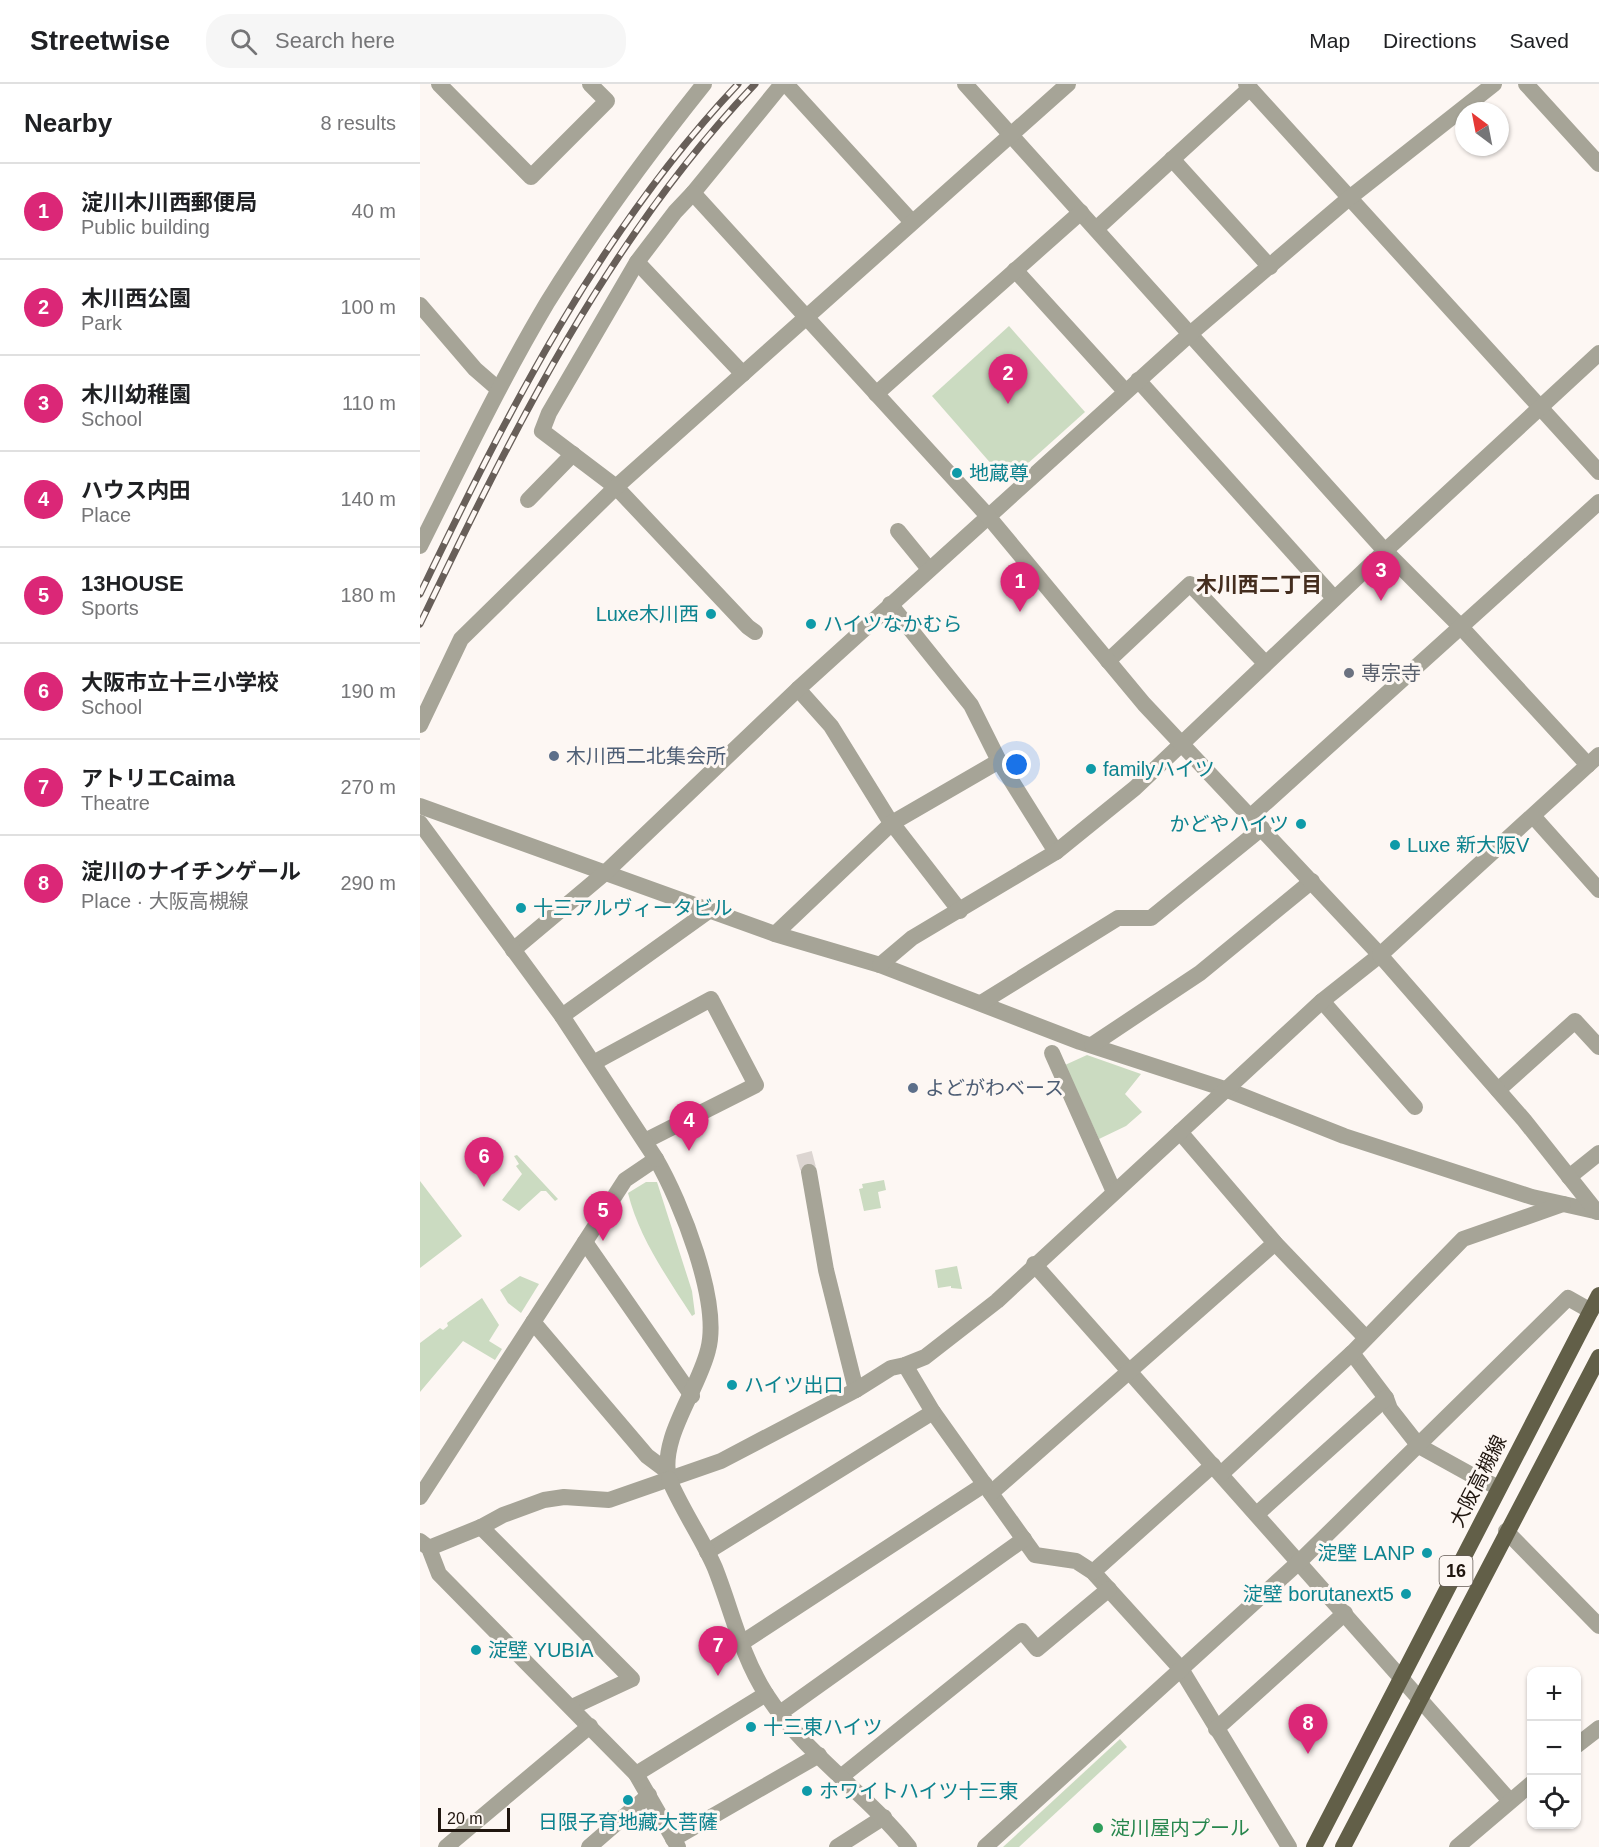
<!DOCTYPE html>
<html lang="en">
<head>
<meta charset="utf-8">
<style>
  :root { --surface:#fff; --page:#f6f6f6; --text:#202124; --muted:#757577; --line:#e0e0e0; --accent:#db2777 }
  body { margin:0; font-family:Arial,"Noto Sans JP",sans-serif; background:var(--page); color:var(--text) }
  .controls { position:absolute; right:18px; bottom:18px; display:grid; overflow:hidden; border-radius:12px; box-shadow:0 2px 4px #0004 }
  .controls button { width:54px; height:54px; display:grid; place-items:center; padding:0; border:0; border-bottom:2px solid var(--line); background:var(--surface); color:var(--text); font:30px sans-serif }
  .compass { position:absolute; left:1035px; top:18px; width:54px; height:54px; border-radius:50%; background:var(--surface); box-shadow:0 2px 4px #0004; rotate:328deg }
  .scale { position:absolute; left:18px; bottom:15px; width:72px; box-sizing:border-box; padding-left:6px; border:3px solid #20160f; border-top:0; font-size:16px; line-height:21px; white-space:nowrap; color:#20160f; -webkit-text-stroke:4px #fdf7f3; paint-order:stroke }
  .you { position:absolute; left:597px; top:681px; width:21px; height:21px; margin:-15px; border:4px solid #fff; border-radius:50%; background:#1a73e8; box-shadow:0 0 0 9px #1a73e833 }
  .badge { display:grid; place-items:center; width:39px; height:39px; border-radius:50%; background:var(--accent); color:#fff; font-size:20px; font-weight:700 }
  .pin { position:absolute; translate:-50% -50px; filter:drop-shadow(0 2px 3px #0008) }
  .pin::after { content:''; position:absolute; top:32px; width:21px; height:18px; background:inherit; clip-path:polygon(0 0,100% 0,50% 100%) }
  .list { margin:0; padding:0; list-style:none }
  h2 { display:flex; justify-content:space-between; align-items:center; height:78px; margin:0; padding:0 24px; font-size:26px }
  h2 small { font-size:20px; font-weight:400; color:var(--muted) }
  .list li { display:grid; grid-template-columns:39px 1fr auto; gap:18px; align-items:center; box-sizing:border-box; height:96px; padding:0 24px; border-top:2px solid var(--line) }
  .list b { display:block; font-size:22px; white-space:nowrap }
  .list p { margin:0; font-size:20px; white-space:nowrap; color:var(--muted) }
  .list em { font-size:20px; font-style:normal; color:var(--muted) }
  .icon { flex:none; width:33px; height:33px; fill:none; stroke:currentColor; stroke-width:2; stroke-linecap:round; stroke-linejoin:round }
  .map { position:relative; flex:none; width:1179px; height:1763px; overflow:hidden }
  header { display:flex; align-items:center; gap:36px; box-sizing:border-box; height:84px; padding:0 30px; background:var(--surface); border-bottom:2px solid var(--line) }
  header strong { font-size:28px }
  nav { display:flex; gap:33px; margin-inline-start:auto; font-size:21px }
  .search { width:420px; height:54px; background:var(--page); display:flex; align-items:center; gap:15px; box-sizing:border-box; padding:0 21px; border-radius:24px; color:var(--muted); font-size:22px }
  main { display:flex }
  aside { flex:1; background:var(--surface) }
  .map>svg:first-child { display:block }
  .green { fill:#cbdbc1 }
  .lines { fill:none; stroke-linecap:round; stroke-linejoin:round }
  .minor-tunnel { stroke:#dcd5d1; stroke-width:16; stroke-dasharray:16 8; stroke-linecap:butt }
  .minor { stroke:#a6a497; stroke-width:16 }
  .tertiary { stroke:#a6a497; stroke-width:16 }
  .primary { stroke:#625f48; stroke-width:16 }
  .rail-casing { stroke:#685f59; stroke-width:7 }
  .rail { stroke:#fdf7f3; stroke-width:4.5; stroke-dasharray:14; stroke-linecap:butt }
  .culture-dot { fill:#0f9aa8; stroke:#fdf7f3; stroke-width:2 }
  .worship-dot { fill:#6b7280; stroke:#fdf7f3; stroke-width:2 }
  .service-dot { fill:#5c6f8a; stroke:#fdf7f3; stroke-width:2 }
  .leisure-dot { fill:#2e9e5b; stroke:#fdf7f3; stroke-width:2 }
  .labels { text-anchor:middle; stroke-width:6; stroke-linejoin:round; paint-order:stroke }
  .shield { fill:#fdf7f3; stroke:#625a53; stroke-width:1.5 }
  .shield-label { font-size:18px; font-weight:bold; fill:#20160f }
  .culture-label { font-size:20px; fill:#0d838f; stroke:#fdf7f3; text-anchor:start }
  .worship-label { font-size:20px; fill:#5b616d; stroke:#fdf7f3; text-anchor:start }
  .service-label { font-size:20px; fill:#4e5e75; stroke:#fdf7f3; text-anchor:start }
  .street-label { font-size:20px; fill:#20160f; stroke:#fdf7f3 }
  .leisure-label { font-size:20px; fill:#27864d; stroke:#fdf7f3; text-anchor:start }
  .neighbourhood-label { font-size:21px; font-weight:bold; fill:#442d1e; stroke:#fdf7f3 }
</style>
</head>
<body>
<header>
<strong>Streetwise</strong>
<div class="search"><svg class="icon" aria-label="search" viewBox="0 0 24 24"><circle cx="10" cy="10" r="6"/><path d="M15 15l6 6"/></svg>Search here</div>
<nav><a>Map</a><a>Directions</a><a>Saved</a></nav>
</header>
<main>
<aside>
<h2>Nearby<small>8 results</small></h2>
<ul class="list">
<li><span class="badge">1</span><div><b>淀川木川西郵便局</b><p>Public building</p></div><em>40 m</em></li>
<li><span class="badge">2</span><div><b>木川西公園</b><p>Park</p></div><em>100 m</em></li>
<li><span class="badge">3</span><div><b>木川幼稚園</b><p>School</p></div><em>110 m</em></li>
<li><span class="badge">4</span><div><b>ハウス内田</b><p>Place</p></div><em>140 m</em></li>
<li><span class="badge">5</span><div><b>13HOUSE</b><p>Sports</p></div><em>180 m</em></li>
<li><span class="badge">6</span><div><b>大阪市立十三小学校</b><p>School</p></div><em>190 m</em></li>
<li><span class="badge">7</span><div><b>アトリエCaima</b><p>Theatre</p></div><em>270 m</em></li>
<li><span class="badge">8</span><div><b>淀川のナイチンゲール</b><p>Place · 大阪高槻線</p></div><em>290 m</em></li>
</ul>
</aside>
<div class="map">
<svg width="1179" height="1763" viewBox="0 0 1179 1763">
  <rect width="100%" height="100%" fill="#fdf7f3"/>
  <g class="green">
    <path d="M589,242L665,328L587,398L512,312Z"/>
    <path d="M667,971L721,990L705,1010L722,1028L706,1042L679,1055L645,981Z"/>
    <path d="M97,1071L138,1115L135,1117L126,1107H121L99,1127L82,1116L102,1090L96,1082L99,1080L94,1072Z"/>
    <path d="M464,1096L466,1106L458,1108L461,1124L444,1127L439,1105L443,1104L442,1100Z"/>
    <path d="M0,1097L42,1152L0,1184Z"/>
    <path d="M226,1098H237L272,1207L275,1230L272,1232C247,1193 219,1154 208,1109Z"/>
    <path d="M537,1182L542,1205L531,1204V1202L518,1204L515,1186Z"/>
    <path d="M100,1192L119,1200L101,1229L88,1219L80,1206Z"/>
    <path d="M62,1214L79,1241L69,1257L82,1265L75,1276L43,1257L0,1308V1259L20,1244L23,1246L28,1242L27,1239Z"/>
    <path d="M700,1655L707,1663L599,1763H583Z"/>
  </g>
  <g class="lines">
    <path class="minor-tunnel" d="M384,1069L389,1088"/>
    <g class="minor">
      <path d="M19,0L111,93L187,17L170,0"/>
      <path d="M366,0L492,138"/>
      <path d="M545,0L965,467L1040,542L1168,681"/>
      <path d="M826,0L1179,388"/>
      <path d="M1106,0L1179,80"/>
      <path d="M752,75L850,183"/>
      <path d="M676,145L830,4"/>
      <path d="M217,178L323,290"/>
      <path d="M595,186L705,307"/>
      <path d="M0,221L55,285L78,305"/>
      <path d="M718,296L914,514"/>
      <path d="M456,310L661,128"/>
      <path d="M108,416L153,370"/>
      <path d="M478,447L509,485"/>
      <path d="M0,462C41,380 80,298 127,219C174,143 228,70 284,0"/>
      <path d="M470,520L551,621L579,677L636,768"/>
      <path d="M335,548L328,543L196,403L122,347L129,329L217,178L255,128L273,109L362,0"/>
      <path d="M688,577L770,500L845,579"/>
      <path d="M378,605L411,642L468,734L540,827"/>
      <path d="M0,641L41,555L196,403L648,0"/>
      <path d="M0,722L355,850L460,881L660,958L805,1005L924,1052L1112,1113L1179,1128"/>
      <path d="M831,732L1179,418"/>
      <path d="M1113,732L1179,806"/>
      <path d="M355,850L472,739L579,677"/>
      <path d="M93,866L186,788L378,605L770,250L928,115L1074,0"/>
      <path d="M460,881L492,854L636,768L715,704L965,467L1179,269"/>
      <path d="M902,917L995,1023"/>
      <path d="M561,919L698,834H731L842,744"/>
      <path d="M142,932L290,826"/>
      <path d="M672,961L780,889L892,797"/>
      <path d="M632,969L694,1108"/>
      <path d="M175,978L291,915L336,1001L225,1057"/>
      <path d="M1078,1006L1155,937L1179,963"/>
      <path d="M760,1048L855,1159L946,1254"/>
      <path d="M389,1088L406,1186L436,1306"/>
      <path d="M1149,1093L1179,1069"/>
      <path d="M165,1158L272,1312"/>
      <path d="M614,1180L1090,1717"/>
      <path d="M113,1238L227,1372L247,1387"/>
      <path d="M932,1269L966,1314L970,1325L999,1362L1055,1393L1078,1403"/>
      <path d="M485,1281L513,1328L615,1471L656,1477L673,1488L761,1585L869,1763"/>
      <path d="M801,1390L932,1269L1043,1155L1143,1120"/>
      <path d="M571,1409L855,1159"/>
      <path d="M0,1413L205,1096L236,1075C261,1118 301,1218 288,1266C278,1307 239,1354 249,1395"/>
      <path d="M837,1430L966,1314"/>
      <path d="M61,1443L212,1595L152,1623"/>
      <path d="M1086,1447L1179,1542"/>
      <path d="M0,1457L9,1464L19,1490L216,1690L258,1763"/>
      <path d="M9,1464L61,1443L83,1431L124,1416L144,1413L189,1416L301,1377L436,1306L471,1284L485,1281L505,1273L577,1217L902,917L960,871L724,620L567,431L273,109"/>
      <path d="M287,1468L513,1328"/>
      <path d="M673,1488L793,1381"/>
      <path d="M320,1560L565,1400"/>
      <path d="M360,1629L604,1455"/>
      <path d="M796,1645L925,1529"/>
      <path d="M1156,1662L1179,1644"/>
      <path d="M216,1690L346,1610"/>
      <path d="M422,1692L602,1547L617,1565L689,1505"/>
      <path d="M253,1755L399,1671"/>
      <path d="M26,1763L170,1642"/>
      <path d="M169,1763L229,1711"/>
      <path d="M417,1763L464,1733"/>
      <path d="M565,1763L879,1478L1148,1214L1171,1227"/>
      <path d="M1037,1763L1112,1699"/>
    </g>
    <g class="tertiary">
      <path d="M0,739L142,932L236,1075"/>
      <path d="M1177,1128L1104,1036L960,871L1179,671"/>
      <path d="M249,1395C262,1426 282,1454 295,1484C312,1527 321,1571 346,1610C384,1669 446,1709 489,1763"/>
    </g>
    <g class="primary">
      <path d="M894,1763L1179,1211"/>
      <path d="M923,1763L1179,1273"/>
    </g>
    <g class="rail-casing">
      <g id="rail">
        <path d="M0,510C87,329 179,147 318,0"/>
        <path d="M0,540C92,349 187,155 335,0"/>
      </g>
    </g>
    <use href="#rail" class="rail"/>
  </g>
  <g class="culture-dot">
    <circle cx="537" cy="389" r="6"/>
    <circle cx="291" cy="530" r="6"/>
    <circle cx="391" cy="540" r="6"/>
    <circle cx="671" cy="685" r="6"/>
    <circle cx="881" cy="740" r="6"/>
    <circle cx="975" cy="761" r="6"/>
    <circle cx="101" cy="824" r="6"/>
    <circle cx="312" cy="1301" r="6"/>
    <circle cx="1007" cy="1469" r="6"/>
    <circle cx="986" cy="1510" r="6"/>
    <circle cx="56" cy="1566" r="6"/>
    <circle cx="331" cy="1643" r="6"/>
    <circle cx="387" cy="1707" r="6"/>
    <circle cx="208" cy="1716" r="6"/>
  </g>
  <circle class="worship-dot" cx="929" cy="589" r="6"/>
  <g class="service-dot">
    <circle cx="134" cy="672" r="6"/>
    <circle cx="493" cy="1004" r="6"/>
  </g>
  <circle class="leisure-dot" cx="678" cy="1744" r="6"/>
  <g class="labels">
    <rect class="shield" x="1019.5" y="1472" width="33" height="30" rx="4.5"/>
    <g class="shield-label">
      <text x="1036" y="1493">16</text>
    </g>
    <g class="culture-label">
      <text x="549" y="396">地蔵尊</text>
      <text x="279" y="537" text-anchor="end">Luxe木川西</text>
      <text x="403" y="547">ハイツなかむら</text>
      <text x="683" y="692">familyハイツ</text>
      <text x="869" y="747" text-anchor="end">かどやハイツ</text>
      <text x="987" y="768">Luxe 新大阪V</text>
      <text x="113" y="831">十三アルヴィータビル</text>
      <text x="324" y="1308">ハイツ出口</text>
      <text x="995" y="1476" text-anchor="end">淀壁 LANP</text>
      <text x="974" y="1517" text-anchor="end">淀壁 borutanext5</text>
      <text x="68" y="1573">淀壁 YUBIA</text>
      <text x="343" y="1650">十三東ハイツ</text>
      <text x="399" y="1714">ホワイトハイツ十三東</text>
      <text x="208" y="1745" text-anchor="middle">日限子育地藏大菩薩</text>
    </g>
    <g class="worship-label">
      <text x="941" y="596">専宗寺</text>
    </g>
    <g class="service-label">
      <text x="146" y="679">木川西二北集会所</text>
      <text x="505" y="1011">よどがわベース</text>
    </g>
    <g class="street-label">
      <text transform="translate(1058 1397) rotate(-63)" y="7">大阪高槻線</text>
    </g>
    <g class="leisure-label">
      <text x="690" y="1751">淀川屋内プール</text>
    </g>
    <g class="neighbourhood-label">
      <text x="839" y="508">木川西二丁目</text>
    </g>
  </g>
</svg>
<div class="controls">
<button>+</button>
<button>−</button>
<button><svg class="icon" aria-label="locate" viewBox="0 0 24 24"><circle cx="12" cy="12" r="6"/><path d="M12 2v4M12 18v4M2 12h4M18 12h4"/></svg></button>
</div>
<svg class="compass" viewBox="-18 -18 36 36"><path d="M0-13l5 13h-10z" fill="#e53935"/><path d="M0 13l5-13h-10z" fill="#757577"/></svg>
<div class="scale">20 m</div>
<div class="you"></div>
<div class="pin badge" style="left:600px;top:528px">1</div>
<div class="pin badge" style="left:588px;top:320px">2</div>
<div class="pin badge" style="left:961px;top:517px">3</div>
<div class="pin badge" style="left:269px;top:1067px">4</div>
<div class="pin badge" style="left:183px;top:1157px">5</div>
<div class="pin badge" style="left:64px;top:1103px">6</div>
<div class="pin badge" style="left:298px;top:1592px">7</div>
<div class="pin badge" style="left:888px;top:1670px">8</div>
</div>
</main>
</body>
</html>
